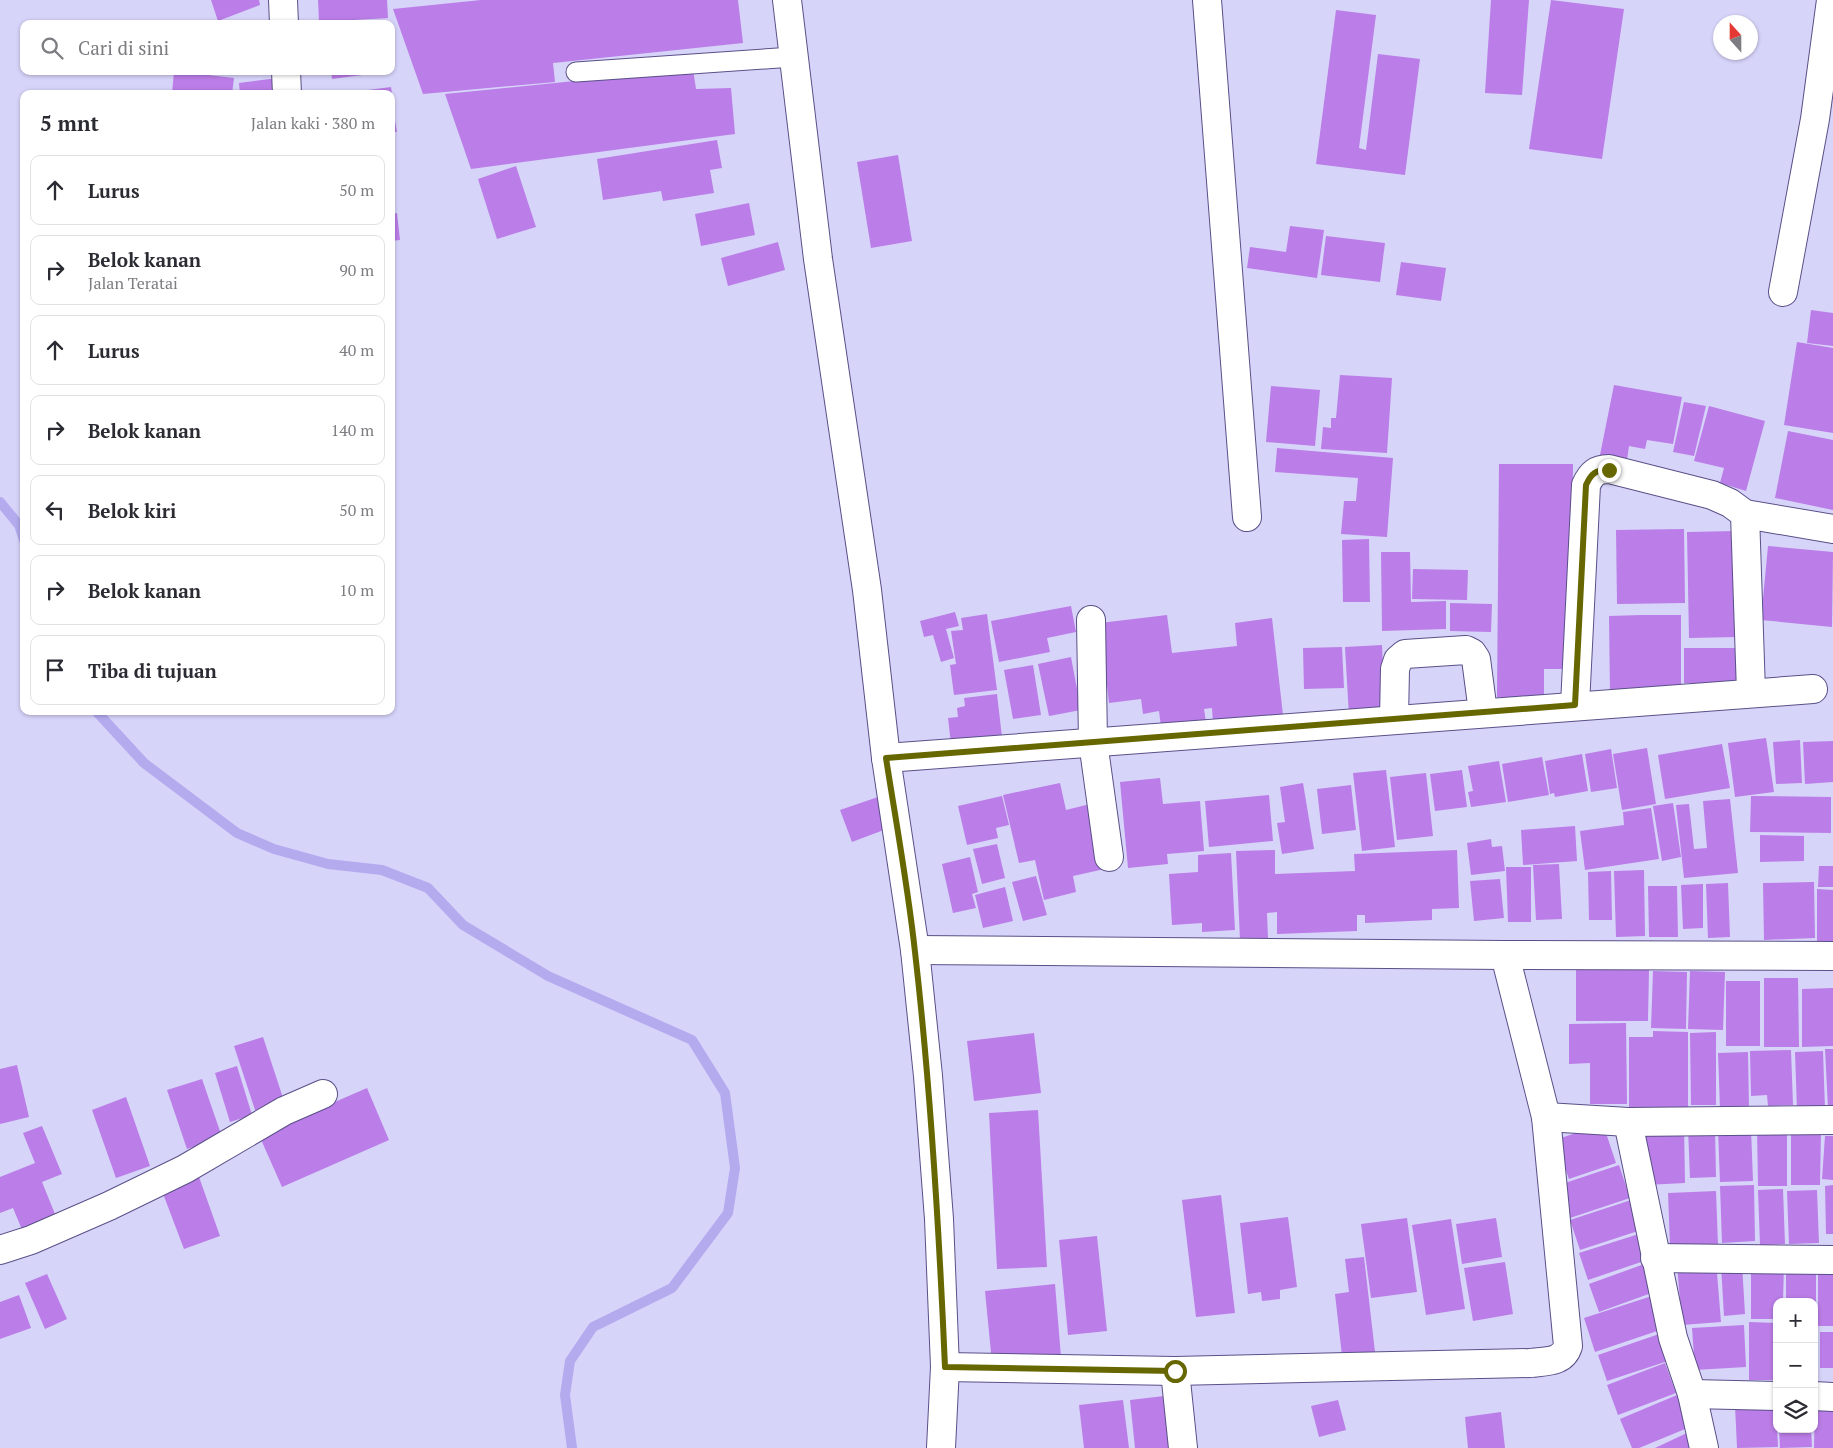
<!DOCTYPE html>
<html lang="id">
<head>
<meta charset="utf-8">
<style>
  :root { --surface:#fff; --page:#f2f2f3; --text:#2b2b33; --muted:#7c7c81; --line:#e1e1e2 }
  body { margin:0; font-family:"PT Serif",serif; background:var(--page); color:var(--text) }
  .controls { position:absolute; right:15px; bottom:15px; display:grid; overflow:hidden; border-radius:10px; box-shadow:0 1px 4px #0004 }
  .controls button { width:45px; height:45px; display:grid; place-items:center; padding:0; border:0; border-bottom:1px solid var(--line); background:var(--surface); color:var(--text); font:25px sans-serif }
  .compass { position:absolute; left:1713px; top:15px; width:45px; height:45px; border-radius:50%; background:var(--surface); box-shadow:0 1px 4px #0004; rotate:339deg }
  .stop { position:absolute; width:15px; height:15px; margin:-11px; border:4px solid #676701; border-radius:50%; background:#fff }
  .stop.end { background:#676701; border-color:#fff; box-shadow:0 1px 5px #0008 }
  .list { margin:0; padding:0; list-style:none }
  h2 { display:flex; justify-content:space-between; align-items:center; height:65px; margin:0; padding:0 20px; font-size:21px }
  h2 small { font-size:16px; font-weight:400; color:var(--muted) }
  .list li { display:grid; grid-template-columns:32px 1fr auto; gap:15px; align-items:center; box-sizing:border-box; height:70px; margin:0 10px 10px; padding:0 10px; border:1px solid var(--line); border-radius:10px }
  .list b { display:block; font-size:19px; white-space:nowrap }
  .list p { margin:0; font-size:16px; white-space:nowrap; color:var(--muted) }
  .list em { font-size:16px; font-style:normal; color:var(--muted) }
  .icon { flex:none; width:28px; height:28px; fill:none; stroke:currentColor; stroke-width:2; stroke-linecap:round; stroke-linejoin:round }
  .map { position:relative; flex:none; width:1833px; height:1448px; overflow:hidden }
  .search { position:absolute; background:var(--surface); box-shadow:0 1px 4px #0004; left:20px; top:20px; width:375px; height:55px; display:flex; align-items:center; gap:12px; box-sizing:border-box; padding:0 18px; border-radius:10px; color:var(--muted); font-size:19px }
  .panel { position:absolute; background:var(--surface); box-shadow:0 1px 4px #0004; left:20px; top:90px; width:375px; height:625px; border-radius:10px }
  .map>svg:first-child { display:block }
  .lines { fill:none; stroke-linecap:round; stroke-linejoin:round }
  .stream { stroke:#b4abef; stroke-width:10 }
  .building { fill:#bb7de7 }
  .service-casing { stroke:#595087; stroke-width:21 }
  .minor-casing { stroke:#595087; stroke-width:30 }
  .tertiary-casing { stroke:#595087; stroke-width:30 }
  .service { stroke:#fff; stroke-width:19 }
  .minor { stroke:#fff; stroke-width:28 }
  .tertiary { stroke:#fff; stroke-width:28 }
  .route { stroke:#676701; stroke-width:6 }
</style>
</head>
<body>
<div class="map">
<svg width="1833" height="1448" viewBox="0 0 1833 1448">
  <rect width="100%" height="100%" fill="#d7d4fa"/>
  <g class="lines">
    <g class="stream">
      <path d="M0,502L19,525L24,540"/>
      <path d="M96,711L144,763L237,833L274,849L328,864L382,870L428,888L463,925L548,976L692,1040L725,1093L735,1168L728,1213L672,1288L593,1327L570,1361L565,1395L572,1448"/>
    </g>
  </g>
  <g class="building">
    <path d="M211,0H259L260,5L218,21Z"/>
    <path d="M318,0H387L388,18L319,22Z"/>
    <path d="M481,0H738L743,43L553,63L555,82L423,94L393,9Z"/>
    <path d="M1491,0H1529L1522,95L1485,93Z"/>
    <path d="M1551,0L1624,9L1602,159L1529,149Z"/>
    <path d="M1336,10L1376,15L1359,148L1366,150L1378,54L1420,59L1405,175L1316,164Z"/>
    <path d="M693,69L696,89L731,88L735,134L471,169L445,94Z"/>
    <path d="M174,71L234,78L232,94H172Z"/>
    <path d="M331,71H385V72L332,79Z"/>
    <path d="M278,78L280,94H240L239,83Z"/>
    <path d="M391,87L392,94H345V93Z"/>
    <path d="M391,98L397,132H391Z"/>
    <path d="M717,140L722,168L710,170L714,193L663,201L661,191L603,200L597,159Z"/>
    <path d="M898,155L912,241L871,248L857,162Z"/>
    <path d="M516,166L536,227L497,239L478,179Z"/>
    <path d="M749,203L755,235L701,246L695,214Z"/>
    <path d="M397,213L400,240L391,241V214Z"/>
    <path d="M1290,226L1324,230L1317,278L1247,268L1250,247L1286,252Z"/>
    <path d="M1326,236L1385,243L1380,282L1321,275Z"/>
    <path d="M778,242L785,270L728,286L721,258Z"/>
    <path d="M1401,262L1446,268L1441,301L1396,295Z"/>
    <path d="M1811,310L1833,313V346L1807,343Z"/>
    <path d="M1797,342L1833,348V433L1784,425Z"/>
    <path d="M1340,375L1392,378L1387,453L1321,449L1323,427L1331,428V418H1336Z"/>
    <path d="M1614,385L1682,397L1673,444L1647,440L1645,449L1629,446L1627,460L1600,455Z"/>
    <path d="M1271,386L1320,390L1315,446L1266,442Z"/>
    <path d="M1684,402L1706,406L1694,456L1673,452Z"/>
    <path d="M1709,406L1765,421L1746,491L1720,483L1724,468L1694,461Z"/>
    <path d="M1788,431L1833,440V510L1775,498Z"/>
    <path d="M1277,448L1393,458L1387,537L1341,534L1344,501H1356L1358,478L1275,472Z"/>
    <path d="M1499,464H1573L1571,669H1544V697H1497Z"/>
    <path d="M1684,529L1685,603L1617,604L1616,530Z"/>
    <path d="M1736,531L1738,637L1689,638L1687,532Z"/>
    <path d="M1369,539L1370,602H1343L1342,540Z"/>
    <path d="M1768,546L1833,552L1832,627L1761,620Z"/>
    <path d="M1381,552H1410L1411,602L1446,601V629L1382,631Z"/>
    <path d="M1413,569L1468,570L1467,600L1412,599Z"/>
    <path d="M1450,603L1492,604L1491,632L1450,631Z"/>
    <path d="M1071,606L1076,632L1047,638L1050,652L999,662L991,621Z"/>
    <path d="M955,612L959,626L946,629L954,658L941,662L933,635L924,637L920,621Z"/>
    <path d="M987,614L997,690L954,695L950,665L956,664L951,631L963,630L961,618Z"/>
    <path d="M1167,615L1172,653L1237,646L1235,623L1272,618L1283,715L1213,724L1212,708L1204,709L1206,722L1161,727L1159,711L1143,714L1141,699L1109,703L1100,623Z"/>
    <path d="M1641,615H1681V692L1610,693L1609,616Z"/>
    <path d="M1382,645L1385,714L1349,716L1345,647Z"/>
    <path d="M1342,647L1344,688L1304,689L1303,648Z"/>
    <rect x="1684" y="648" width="53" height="35"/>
    <path d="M1071,657L1081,710L1049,716L1038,664Z"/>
    <path d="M1033,665L1041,715L1013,719L1004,670Z"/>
    <path d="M997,694L1002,737L951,744L948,718L958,717L957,708L965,706L964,698Z"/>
    <path d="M1766,738L1774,792L1735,797L1728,743Z"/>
    <path d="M1800,740L1802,783L1776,784L1773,742Z"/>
    <path d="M1833,741V782L1805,784L1803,742Z"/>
    <path d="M1722,744L1730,788L1665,799L1658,755Z"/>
    <path d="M1647,748L1656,804L1622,810L1613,754Z"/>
    <path d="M1611,749L1617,788L1591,792L1585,754Z"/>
    <path d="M1582,754L1588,791L1555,797L1554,793L1550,794L1545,761Z"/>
    <path d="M1542,757L1549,795L1508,802L1502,764Z"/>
    <path d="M1499,761L1506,802L1471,807L1468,792L1473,791L1468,766Z"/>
    <path d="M1386,770L1395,847L1362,851L1353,773Z"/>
    <path d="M1462,770L1467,807L1435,811L1430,774Z"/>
    <path d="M1426,773L1433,836L1397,840L1390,777Z"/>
    <path d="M1160,778L1163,804L1200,801L1204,851L1167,854L1168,864L1128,868L1120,782Z"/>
    <path d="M1060,783L1066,810L1094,803L1109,868L1073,876L1076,892L1044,900L1035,860L1019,863L1003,795Z"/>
    <path d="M1303,783L1314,849L1282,854L1277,823L1285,822L1280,787Z"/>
    <path d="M1351,785L1356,830L1322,834L1317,789Z"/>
    <path d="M1269,795L1273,841L1209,847L1205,801Z"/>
    <path d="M1002,796L1009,825L996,828L998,838L967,845L958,806Z"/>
    <path d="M1751,796L1831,797V833L1750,832Z"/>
    <path d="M878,797L889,828L852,842L840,810Z"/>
    <path d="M1730,799L1738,873L1684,878L1676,805L1689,804L1694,849L1707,848L1703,801Z"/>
    <path d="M1673,803L1681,857L1662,861L1653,806Z"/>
    <path d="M1651,808L1659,859L1585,870L1580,831L1624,825L1623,812Z"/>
    <path d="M1575,826L1577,861L1523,865L1521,830Z"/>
    <path d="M1760,835L1804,836V861L1760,862Z"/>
    <path d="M1491,839L1492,847L1502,846L1505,871L1471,875L1467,843Z"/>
    <path d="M997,844L1005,878L982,884L973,849Z"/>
    <path d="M1275,850V874L1355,871L1354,854L1457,850L1459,908L1432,909V920L1365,923V915H1357V931L1277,934V912L1267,913L1268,938L1240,940L1236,851Z"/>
    <path d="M1231,853L1235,930L1202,932V923L1172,925L1169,874L1198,872V855Z"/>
    <path d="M970,857L978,892L972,894L976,908L953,913L942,864Z"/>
    <path d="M1559,864L1562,919L1536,920L1533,865Z"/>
    <path d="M1819,866H1833V887H1818Z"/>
    <path d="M1506,867H1531V922H1508Z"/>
    <path d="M1644,870L1645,936L1616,937L1614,871Z"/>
    <path d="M1611,871L1612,920H1589L1588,872Z"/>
    <path d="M1036,876L1047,915L1023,921L1012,882Z"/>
    <path d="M1500,879L1504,918L1474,921L1470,881Z"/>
    <path d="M1814,882L1815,938L1764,940L1763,883Z"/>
    <path d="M1728,883L1730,937L1708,938L1706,884Z"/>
    <path d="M1703,884V928L1683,929L1681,885Z"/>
    <path d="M1648,886H1677L1678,937H1649Z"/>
    <path d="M1005,887L1013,921L983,928L975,895Z"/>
    <path d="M1817,889L1833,890V942L1817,941Z"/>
    <path d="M1576,970H1649L1648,1021H1576Z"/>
    <path d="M1653,971L1687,972L1686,1029L1651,1028Z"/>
    <path d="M1690,971L1725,972L1723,1030L1688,1029Z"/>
    <path d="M1764,978H1798L1799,1047H1764Z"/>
    <rect x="1726" y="981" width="34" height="65"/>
    <path d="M1833,988V1046L1802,1047V989Z"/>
    <path d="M1626,1023L1627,1104H1590V1063L1569,1064V1024Z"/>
    <path d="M1653,1031L1688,1032V1108H1629V1037H1653Z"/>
    <path d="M1716,1032V1105H1691L1690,1033Z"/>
    <path d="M1034,1033L1041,1093L974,1101L967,1041Z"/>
    <path d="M263,1037L285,1104L256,1113L234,1046Z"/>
    <path d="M1825,1049H1833V1108H1828Z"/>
    <path d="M1791,1050L1793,1105L1768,1106L1767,1095L1751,1096L1750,1051Z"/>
    <path d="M1823,1051L1825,1109L1797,1110L1795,1052Z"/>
    <path d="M1748,1052L1749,1108L1720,1109L1718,1053Z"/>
    <path d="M17,1065L29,1117L0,1124V1069Z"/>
    <path d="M237,1066L252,1115L230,1122L215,1073Z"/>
    <path d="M202,1079L222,1137L187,1149L167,1090Z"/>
    <path d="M367,1088L389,1140L282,1187L259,1135Z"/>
    <path d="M126,1097L150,1166L116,1178L92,1110Z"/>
    <path d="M1038,1110L1047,1267L997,1269L989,1113Z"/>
    <path d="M1603,1124L1616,1163L1569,1179L1555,1140Z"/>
    <path d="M42,1126L62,1174L42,1182L57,1219L23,1232L13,1208L0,1213V1177L35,1163L23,1133Z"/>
    <path d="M1684,1126L1685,1183L1646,1185L1644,1127Z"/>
    <path d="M1787,1126V1186H1758L1757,1127Z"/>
    <path d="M1715,1127L1716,1177L1690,1178L1688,1128Z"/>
    <path d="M1751,1129L1753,1181L1720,1182L1718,1130Z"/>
    <path d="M1791,1130H1821L1820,1185H1791Z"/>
    <path d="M1825,1136H1833V1180L1822,1179Z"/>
    <path d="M1619,1165L1630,1198L1570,1218L1559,1185Z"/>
    <path d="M199,1177L220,1236L184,1249L162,1191Z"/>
    <path d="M1754,1185L1755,1241L1722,1243L1720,1186Z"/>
    <path d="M1833,1185V1234H1826L1825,1186Z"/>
    <path d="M1783,1189L1785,1244L1760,1245L1758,1190Z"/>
    <path d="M1817,1190L1819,1243L1789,1244L1787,1191Z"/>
    <path d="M1716,1191L1718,1245L1670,1247L1668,1193Z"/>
    <path d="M1221,1195L1235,1313L1196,1317L1182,1200Z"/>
    <path d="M1631,1200L1641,1230L1580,1250L1570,1220Z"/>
    <path d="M1288,1217L1297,1287L1280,1290V1299L1262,1301L1261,1292L1248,1294L1240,1223Z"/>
    <path d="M1407,1218L1417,1292L1371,1298L1361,1224Z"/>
    <path d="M1496,1218L1502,1257L1462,1264L1456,1224Z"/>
    <path d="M1451,1219L1465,1309L1426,1315L1412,1225Z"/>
    <path d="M1642,1233L1650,1259L1588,1280L1579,1253Z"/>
    <path d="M1097,1236L1107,1331L1068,1335L1059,1240Z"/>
    <path d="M1364,1257L1375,1352L1342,1356L1335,1294L1349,1292L1345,1259Z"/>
    <path d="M1716,1261L1721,1322L1682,1325L1677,1264Z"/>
    <path d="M1505,1262L1513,1314L1473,1321L1464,1268Z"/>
    <path d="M1647,1263L1657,1291L1599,1312L1589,1284Z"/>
    <path d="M1742,1264L1745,1314L1724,1316L1721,1265Z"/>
    <path d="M1751,1265H1784L1783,1302H1777V1319H1751Z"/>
    <rect x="1818" y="1267" width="15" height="59"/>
    <path d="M1816,1272V1302H1786V1273Z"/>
    <path d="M47,1274L67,1319L45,1329L25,1283Z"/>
    <path d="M1055,1284L1061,1357L992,1363L985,1291Z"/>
    <path d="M19,1295L31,1328L0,1339V1302Z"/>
    <path d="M1655,1295L1666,1328L1595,1352L1584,1318Z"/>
    <rect x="1814" y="1304" width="2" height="17"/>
    <path d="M1749,1322L1777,1323V1380H1749Z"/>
    <path d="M1744,1325L1746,1367L1695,1370L1692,1328Z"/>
    <rect x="1814" y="1325" width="2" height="17"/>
    <path d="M1665,1332L1674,1359L1607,1381L1598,1355Z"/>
    <rect x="1820" y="1332" width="13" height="36"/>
    <path d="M1665,1363L1676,1393L1618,1415L1607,1385Z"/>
    <path d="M1677,1395L1690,1427L1639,1448H1632L1620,1419Z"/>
    <path d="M1164,1396L1170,1448H1135L1130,1400Z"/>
    <path d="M1123,1400L1129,1448H1084L1079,1405Z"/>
    <path d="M1338,1400L1346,1430L1319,1437L1311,1406Z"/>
    <path d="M1776,1403L1778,1447L1737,1448L1735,1405Z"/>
    <path d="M1815,1403H1833V1448H1814Z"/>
    <path d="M1501,1412L1505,1448H1468L1465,1417Z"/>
    <path d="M1779,1429H1811L1812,1447L1780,1448Z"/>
    <path d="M1689,1432L1697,1448H1655Z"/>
  </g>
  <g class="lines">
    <g class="service-casing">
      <path id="service" d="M576,72L793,57"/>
    </g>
    <g class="minor-casing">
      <g id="minor">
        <path d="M283,0L284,24"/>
        <path d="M1207,0L1247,517"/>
        <path d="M286,71L287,94"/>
        <path d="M1783,292L1815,119L1831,0"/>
        <path d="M1745,514L1833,529"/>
        <path d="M1091,620L1093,742L1109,857"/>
        <path d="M1575,705L1586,485C1591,474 1596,469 1609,469L1712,495L1730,503L1745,514L1751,692"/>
        <path d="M1394,719L1395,669L1398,660L1405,654L1466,650L1472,653L1476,659L1483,712"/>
        <path d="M886,758L1813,689"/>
        <path d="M915,950L1505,955L1833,956"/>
        <path d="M1546,1117L1628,1122L1833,1120"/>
        <path d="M1628,1122L1673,1338L1692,1394L1777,1396"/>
        <path d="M0,1250L31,1240L109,1206L185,1169L284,1111L323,1094"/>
        <path d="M1655,1258L1833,1260"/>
        <path d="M945,1367L1175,1371L1530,1363C1545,1361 1563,1363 1568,1346L1546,1117L1505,955"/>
        <path d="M1175,1371L1183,1448"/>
        <path d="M1692,1394L1704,1448"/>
        <path d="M1814,1396L1833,1397"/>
      </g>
    </g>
    <g class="tertiary-casing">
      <path id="tertiary" d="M787,0L818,259L867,590L886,758L915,950L928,1076L939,1219L945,1367L941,1448"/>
    </g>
    <use href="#service" class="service"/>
    <use href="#minor" class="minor"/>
    <use href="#tertiary" class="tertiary"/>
  </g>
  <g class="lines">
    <path class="route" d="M1175,1371L945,1367C939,1228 931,1090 915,952C908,887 896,822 886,758L1575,705L1586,485C1591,474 1596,469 1609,470"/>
  </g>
</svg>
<div class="controls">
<button>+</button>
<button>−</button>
<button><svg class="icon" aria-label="layers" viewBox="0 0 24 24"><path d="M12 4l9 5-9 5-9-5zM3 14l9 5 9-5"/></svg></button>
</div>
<svg class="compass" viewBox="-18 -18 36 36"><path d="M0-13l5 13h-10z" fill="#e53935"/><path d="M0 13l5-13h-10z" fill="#7c7c81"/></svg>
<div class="stop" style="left:1175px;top:1371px"></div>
<div class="stop end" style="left:1609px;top:470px"></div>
<div class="search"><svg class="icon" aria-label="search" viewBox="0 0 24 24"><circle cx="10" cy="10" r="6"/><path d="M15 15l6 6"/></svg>Cari di sini</div>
<section class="panel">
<h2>5 mnt<small>Jalan kaki · 380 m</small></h2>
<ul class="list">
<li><svg class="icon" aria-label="ahead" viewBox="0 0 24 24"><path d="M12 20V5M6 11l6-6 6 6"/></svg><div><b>Lurus</b></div><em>50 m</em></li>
<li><svg class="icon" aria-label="right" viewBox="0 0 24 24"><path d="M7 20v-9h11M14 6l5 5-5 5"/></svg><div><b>Belok kanan</b><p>Jalan Teratai</p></div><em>90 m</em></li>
<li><svg class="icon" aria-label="ahead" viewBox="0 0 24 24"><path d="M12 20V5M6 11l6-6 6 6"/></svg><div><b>Lurus</b></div><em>40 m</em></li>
<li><svg class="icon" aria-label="right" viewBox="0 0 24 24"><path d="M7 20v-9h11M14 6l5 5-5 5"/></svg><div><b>Belok kanan</b></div><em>140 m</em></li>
<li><svg class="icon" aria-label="left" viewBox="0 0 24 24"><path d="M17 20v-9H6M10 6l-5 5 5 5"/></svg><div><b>Belok kiri</b></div><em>50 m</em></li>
<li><svg class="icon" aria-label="right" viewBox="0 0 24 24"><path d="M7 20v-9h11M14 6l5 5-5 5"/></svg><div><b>Belok kanan</b></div><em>10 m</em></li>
<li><svg class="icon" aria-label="arrive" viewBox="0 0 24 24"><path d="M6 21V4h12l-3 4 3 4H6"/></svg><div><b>Tiba di tujuan</b></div></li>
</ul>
</section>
</div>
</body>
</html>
